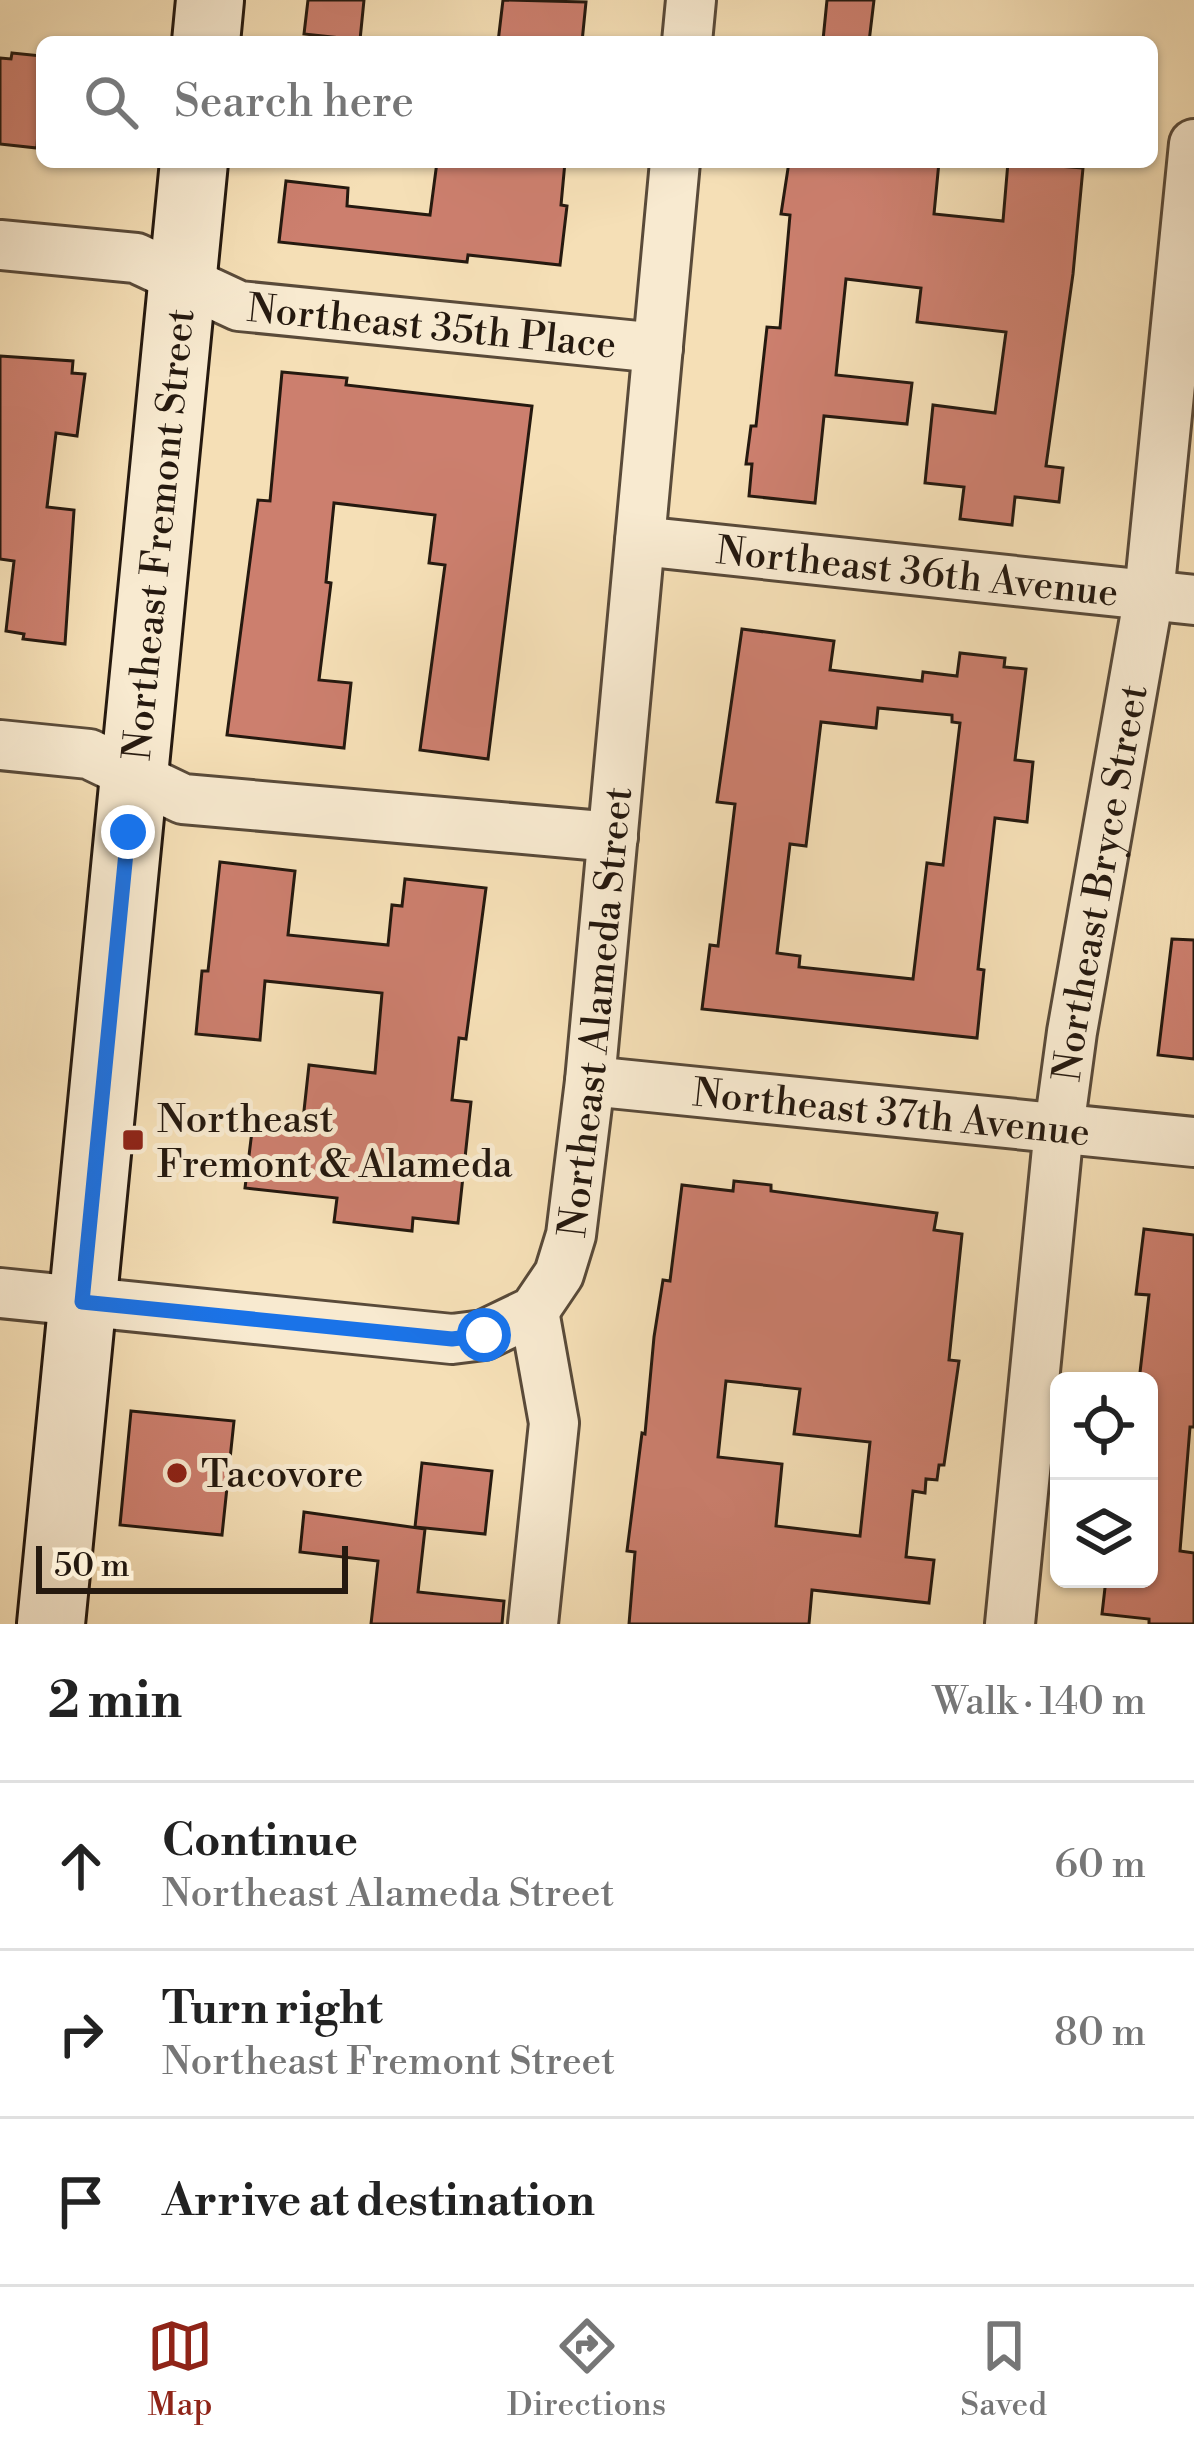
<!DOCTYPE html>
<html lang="en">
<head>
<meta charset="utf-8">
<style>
  :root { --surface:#fff; --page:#f2f2f2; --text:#222; --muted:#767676; --line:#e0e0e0; --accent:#8f2418 }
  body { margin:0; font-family:"Libre Bodoni",serif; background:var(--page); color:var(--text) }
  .controls { position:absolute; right:36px; bottom:36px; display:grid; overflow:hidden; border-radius:18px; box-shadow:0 3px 9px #0004 }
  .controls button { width:108px; height:108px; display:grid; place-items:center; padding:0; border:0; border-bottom:3px solid var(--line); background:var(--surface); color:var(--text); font:60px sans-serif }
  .scale { position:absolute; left:36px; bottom:30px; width:312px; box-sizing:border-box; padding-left:12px; border:6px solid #25190f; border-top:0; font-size:33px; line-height:42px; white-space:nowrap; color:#25190f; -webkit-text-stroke:9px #f8ead0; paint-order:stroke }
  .stop { position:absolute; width:36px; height:36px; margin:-27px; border:9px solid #1a73e8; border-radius:50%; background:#fff }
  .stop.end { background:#1a73e8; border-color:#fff; box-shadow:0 3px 12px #0008 }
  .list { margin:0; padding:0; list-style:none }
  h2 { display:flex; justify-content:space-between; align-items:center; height:156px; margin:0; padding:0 48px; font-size:51px }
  h2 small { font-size:39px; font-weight:400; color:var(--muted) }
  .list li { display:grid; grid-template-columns:78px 1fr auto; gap:36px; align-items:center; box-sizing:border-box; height:168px; padding:0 48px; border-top:3px solid var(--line) }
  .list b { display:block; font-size:45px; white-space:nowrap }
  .list p { margin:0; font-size:39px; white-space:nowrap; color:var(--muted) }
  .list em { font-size:39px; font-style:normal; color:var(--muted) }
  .icon { flex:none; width:66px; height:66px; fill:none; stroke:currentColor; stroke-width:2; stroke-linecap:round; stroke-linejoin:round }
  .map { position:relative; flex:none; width:1194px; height:1624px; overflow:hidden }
  .search { position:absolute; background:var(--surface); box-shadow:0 3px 9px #0004; left:36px; right:36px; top:36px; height:132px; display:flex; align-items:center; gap:30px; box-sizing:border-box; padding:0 42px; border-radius:18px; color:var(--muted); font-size:45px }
  .sheet { height:660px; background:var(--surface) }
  nav { display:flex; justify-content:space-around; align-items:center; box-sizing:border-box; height:168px; border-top:3px solid var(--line); background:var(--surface); font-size:33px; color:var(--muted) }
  nav a { display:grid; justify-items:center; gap:6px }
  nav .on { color:var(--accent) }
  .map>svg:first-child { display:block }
  .building { fill:#cc7f6e; stroke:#25190f; stroke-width:3; fill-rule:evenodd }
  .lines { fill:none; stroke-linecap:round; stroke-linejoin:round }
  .minor-casing { stroke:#594a39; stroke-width:54 }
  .secondary-casing { stroke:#25190f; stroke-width:72 }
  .minor { stroke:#f8ead0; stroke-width:48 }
  .secondary { stroke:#f8ead0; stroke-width:66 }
  .route { stroke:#1a73e8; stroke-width:15 }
  .poi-dot { fill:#8f2418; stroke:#f8ead0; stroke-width:4.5 }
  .labels { text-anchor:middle; stroke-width:10; stroke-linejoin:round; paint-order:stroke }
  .street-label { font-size:39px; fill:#25190f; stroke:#f8ead0 }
  .poi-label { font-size:39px; fill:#25190f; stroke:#f8ead0; text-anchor:start }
</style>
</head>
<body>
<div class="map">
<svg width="1194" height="1624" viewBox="0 0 1194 1624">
  <rect width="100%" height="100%" fill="#f5dfb6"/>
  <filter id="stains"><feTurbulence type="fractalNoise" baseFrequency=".00167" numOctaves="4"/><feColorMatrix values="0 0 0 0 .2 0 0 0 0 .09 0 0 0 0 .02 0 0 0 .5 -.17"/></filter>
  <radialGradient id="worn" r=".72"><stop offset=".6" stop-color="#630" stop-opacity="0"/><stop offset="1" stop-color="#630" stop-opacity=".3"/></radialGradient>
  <g class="building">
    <path d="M308,0H364L360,40L304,34Z"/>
    <path d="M503,0L586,2L582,42H498Z"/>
    <path d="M827,0H874L869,42L823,40Z"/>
    <path d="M12,53L42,56L37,148L0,144V58L11,59Z"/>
    <path d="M437,162H565L561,205L567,206L560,265L468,255L467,262L279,242L286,181L348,188L347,206L430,215Z"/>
    <path d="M789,162H939L934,214L1003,221L1008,162L1083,168L1073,274L1046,466L1063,468L1059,502L1015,497L1012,525L960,519L964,487L925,483L933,405L995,413L1006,332L917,322L921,288L846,279L836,375L912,383L907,424L824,416L815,503L749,496L752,464H746L751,426H756L767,327L780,328L790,215L781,214Z"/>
    <path d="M0,356L73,361L72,373L85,374L77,436L56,433L47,507L74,510L65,644L23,639L24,634L6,631L14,561L0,559Z"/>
    <path d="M282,372L347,378L346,385L532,406L488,759L420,750L445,565L429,563L435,515L334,503L326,582L331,583L319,680L351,683L344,748L227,735L258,500L270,501Z"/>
    <path d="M742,629L834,641L830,670L922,681L923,672L957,676L960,653L1005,658L1004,667L1026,669L1015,760L1033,762L1027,822L995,818L978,969L984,970L977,1038L702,1009L710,945L718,946L735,804L717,802ZM878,708L952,715V722L960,723L943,865L927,863L913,979L799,967L800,956L777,953L790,844L806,846L821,722L876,728Z"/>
    <path d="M220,862L295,871L288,935L388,945L392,905L402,906L405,879L486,888L466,1039L459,1038L452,1100L471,1102L458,1223L413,1218L412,1231L334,1222L337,1198L245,1188L253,1123L302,1129L309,1065L375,1073L382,993L265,981L260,1040L196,1034L202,971H208Z"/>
    <path d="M1172,939L1194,940V1059L1158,1055Z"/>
    <path d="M734,1181L771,1185V1191L937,1213L934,1230L962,1234L949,1360L959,1361L944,1465H939L937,1480L926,1479L925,1493L913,1491L906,1557L934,1560L929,1603L812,1590L809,1624H629L635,1552L627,1551L642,1433L645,1434L654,1337L663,1280L670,1281L682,1185L733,1191ZM726,1381L800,1389L794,1434L870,1442L860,1536L776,1526L782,1464L718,1457Z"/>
    <path d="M1144,1229L1194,1235V1427H1190L1180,1551L1194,1553V1624H1149V1619L1102,1614L1106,1579H1149V1381H1139L1149,1295L1136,1294Z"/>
    <path d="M131,1411L234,1421L222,1535L120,1525Z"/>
    <path d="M422,1463L492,1471L485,1534L415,1527Z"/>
    <path d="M304,1512L425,1529L418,1592L504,1601L502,1624H371L378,1561L300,1552Z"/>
  </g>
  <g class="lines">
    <g class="minor-casing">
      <g id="minor">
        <path d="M687,42L691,0"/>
        <path id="s1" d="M0,245L136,258L239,306L658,348"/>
        <path id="s2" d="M640,541L1194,600"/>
        <path d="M0,745L89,754L183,799L613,837"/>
        <path id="s3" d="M590,1081L1194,1142"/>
        <path id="s4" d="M0,1293L452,1339L484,1335L534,1311L559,1274L571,1235L590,1081L675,162"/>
        <path d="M533,1624L554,1423L534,1311"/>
        <path id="s5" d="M1010,1624L1059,1128L1072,1032L1149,595L1194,144"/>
      </g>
    </g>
    <g class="secondary-casing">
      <g id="secondary">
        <path d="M206,42L210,0"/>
        <path id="s6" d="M51,1624L194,162"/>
      </g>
    </g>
    <use href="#minor" class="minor"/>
    <use href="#secondary" class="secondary"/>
  </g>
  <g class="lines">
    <path class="route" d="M128,832L82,1302L452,1339L484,1335"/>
  </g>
  <g class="poi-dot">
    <rect x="121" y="1128" width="24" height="24" rx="6"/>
    <circle cx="177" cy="1473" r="12"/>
  </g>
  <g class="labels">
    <g class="street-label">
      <text dy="14" stroke="none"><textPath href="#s1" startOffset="444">Northeast 35th Place</textPath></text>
      <text dy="14" stroke="none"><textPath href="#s6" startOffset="1095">Northeast Fremont Street</textPath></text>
      <text dy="14" stroke="none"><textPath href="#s2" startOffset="279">Northeast 36th Avenue</textPath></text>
      <text dy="14" stroke="none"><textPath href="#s5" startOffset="747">Northeast Bryce Street</textPath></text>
      <text dy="14" stroke="none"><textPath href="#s4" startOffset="852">Northeast Alameda Street</textPath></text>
      <text dy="14" stroke="none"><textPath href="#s3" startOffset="303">Northeast 37th Avenue</textPath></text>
    </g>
    <g class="poi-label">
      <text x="157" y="1132">Northeast<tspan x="157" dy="45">Fremont &amp; Alameda</tspan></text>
      <text x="201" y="1487">Tacovore</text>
    </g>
  </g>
  <rect width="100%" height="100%" filter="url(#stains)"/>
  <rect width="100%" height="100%" fill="url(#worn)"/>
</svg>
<div class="controls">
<button><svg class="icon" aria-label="locate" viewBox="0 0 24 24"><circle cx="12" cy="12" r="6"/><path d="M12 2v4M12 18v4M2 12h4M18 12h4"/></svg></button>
<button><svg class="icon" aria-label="layers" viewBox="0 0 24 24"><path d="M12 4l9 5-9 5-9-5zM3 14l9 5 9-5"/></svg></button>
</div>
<div class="scale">50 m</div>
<div class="stop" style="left:484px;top:1335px"></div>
<div class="stop end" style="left:128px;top:832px"></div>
<div class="search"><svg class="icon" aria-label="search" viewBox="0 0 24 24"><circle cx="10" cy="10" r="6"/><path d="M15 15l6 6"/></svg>Search here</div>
</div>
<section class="sheet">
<h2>2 min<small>Walk · 140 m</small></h2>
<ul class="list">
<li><svg class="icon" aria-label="ahead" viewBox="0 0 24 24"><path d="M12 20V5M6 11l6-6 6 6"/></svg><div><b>Continue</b><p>Northeast Alameda Street</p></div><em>60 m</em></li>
<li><svg class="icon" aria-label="right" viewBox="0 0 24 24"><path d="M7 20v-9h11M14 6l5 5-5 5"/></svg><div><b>Turn right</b><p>Northeast Fremont Street</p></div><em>80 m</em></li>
<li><svg class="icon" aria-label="arrive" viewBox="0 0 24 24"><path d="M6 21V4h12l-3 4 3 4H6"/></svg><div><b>Arrive at destination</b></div></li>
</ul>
</section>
<nav>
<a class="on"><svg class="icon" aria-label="map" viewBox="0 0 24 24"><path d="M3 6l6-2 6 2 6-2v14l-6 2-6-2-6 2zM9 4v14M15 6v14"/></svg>Map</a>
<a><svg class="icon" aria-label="directions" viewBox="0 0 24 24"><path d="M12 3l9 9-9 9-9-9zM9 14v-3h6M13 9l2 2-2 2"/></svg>Directions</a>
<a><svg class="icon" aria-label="saved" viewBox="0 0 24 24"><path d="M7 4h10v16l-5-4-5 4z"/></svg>Saved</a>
</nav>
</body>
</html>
